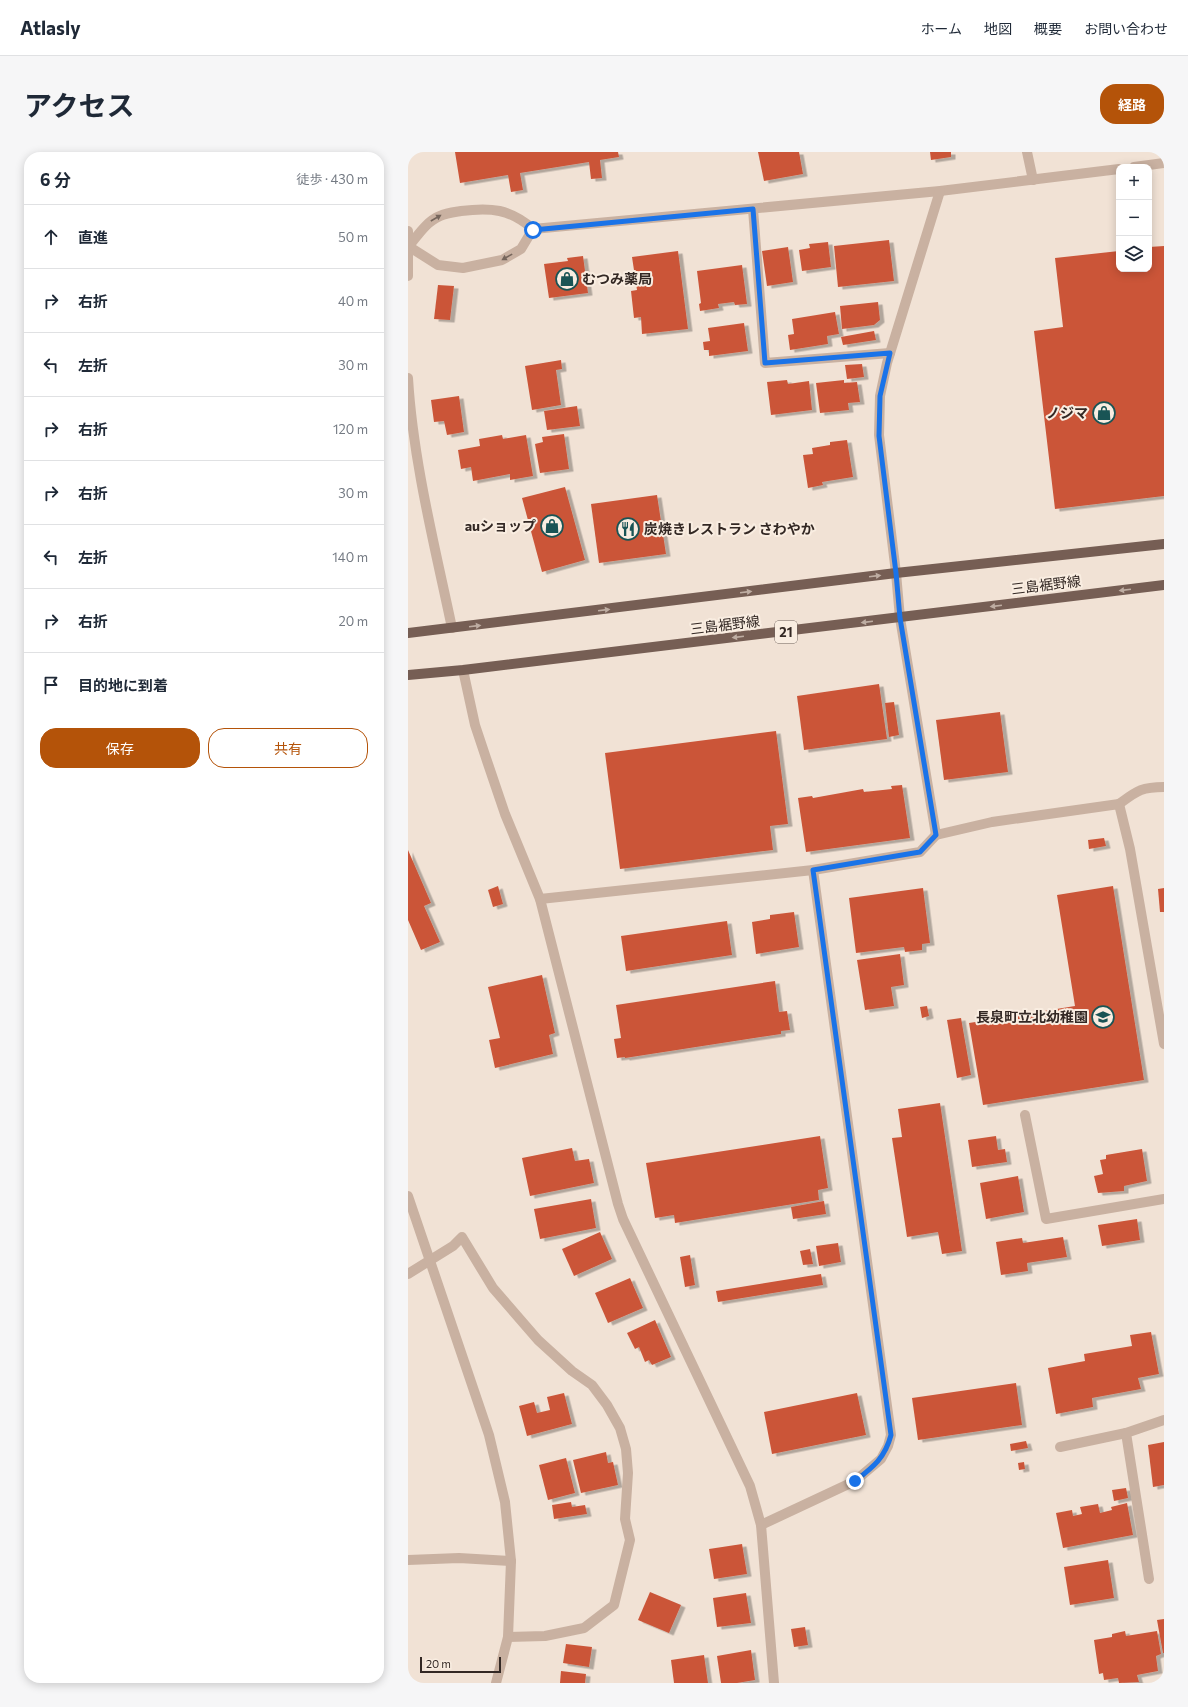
<!DOCTYPE html>
<html lang="ja">
<head>
<meta charset="utf-8">
<style>
  :root { --surface:#fff; --page:#f6f6f7; --text:#1f2937; --muted:#747a83; --line:#e0e1e3; --accent:#b45309 }
  body { margin:0; font-family:Commissioner,"Noto Sans JP",sans-serif; background:var(--page); color:var(--text) }
  .controls { position:absolute; right:12px; top:12px; display:grid; overflow:hidden; border-radius:8px; box-shadow:0 2px 10px #0003 }
  .controls button { width:36px; height:36px; display:grid; place-items:center; padding:0; border:0; border-bottom:1px solid var(--line); background:var(--surface); color:var(--text); font:20px sans-serif }
  .scale { position:absolute; left:12px; bottom:10px; width:81px; box-sizing:border-box; padding-left:4px; border:2px solid #332824; border-top:0; font-size:11px; line-height:14px; white-space:nowrap; color:#332824; -webkit-text-stroke:3px #f9ede1; paint-order:stroke }
  .stop { position:absolute; width:12px; height:12px; margin:-9px; border:3px solid #1a73e8; border-radius:50%; background:#fff }
  .stop.end { background:#1a73e8; border-color:#fff; box-shadow:0 1px 4px #0008 }
  .list { margin:0; padding:0; list-style:none }
  h2 { display:flex; justify-content:space-between; align-items:center; height:52px; margin:0; padding:0 16px; font-size:17px }
  h2 small { font-size:13px; font-weight:400; color:var(--muted) }
  .list li { display:grid; grid-template-columns:26px 1fr auto; gap:12px; align-items:center; box-sizing:border-box; height:64px; padding:0 16px; border-top:1px solid var(--line) }
  .list b { display:block; font-size:15px; white-space:nowrap }
  .list em { font-size:13px; font-style:normal; color:var(--muted) }
  .actions { display:flex; gap:8px; padding:12px 16px }
  .actions a { flex:1; padding:9px 0; border:1px solid var(--accent); border-radius:16px; text-align:center; font-size:14px; color:var(--accent) }
  .actions .main { background:var(--accent); color:#fff }
  .icon { flex:none; width:22px; height:22px; fill:none; stroke:currentColor; stroke-width:2; stroke-linecap:round; stroke-linejoin:round }
  .map { position:relative; flex:none; width:756px; height:1531px; overflow:hidden; border-radius:16px }
  header { display:flex; align-items:center; gap:24px; box-sizing:border-box; height:56px; padding:0 20px; background:var(--surface); border-bottom:1px solid var(--line) }
  header strong { font-size:19px }
  nav { display:flex; gap:22px; margin-inline-start:auto; font-size:14px }
  .intro { display:flex; align-items:center; justify-content:space-between; box-sizing:border-box; height:96px; padding:0 24px }
  h1 { margin:0; font-size:28px }
  .button { padding:10px 18px; border-radius:16px; background:var(--accent); color:#fff; font-size:14px; font-weight:700 }
  main { display:flex; gap:24px; padding:0 24px }
  aside { flex:1; background:var(--surface); border-radius:16px; box-shadow:0 2px 10px #0003 }
  .map>svg:first-child { display:block }
  .building { fill:#cb5539; filter:url(#shadow) }
  .lines { fill:none; stroke-linecap:round; stroke-linejoin:round }
  .service { stroke:#c9b1a1; stroke-width:10 }
  .minor { stroke:#c9b1a1; stroke-width:10 }
  .tertiary { stroke:#c9b1a1; stroke-width:10 }
  .primary { stroke:#765e54; stroke-width:10 }
  .oneway { fill:#76665c }
  .oneway2 { fill:#beada2 }
  .route { stroke:#1a73e8; stroke-width:5 }
  .labels { text-anchor:middle; stroke-width:4; stroke-linejoin:round; paint-order:stroke }
  .shield { fill:#f9ede1; stroke:#6e635d; stroke-width:1 }
  .shield-label { font-size:13px; font-weight:bold; fill:#332824 }
  .poi-label { font-size:14px; font-weight:bold; fill:#332824; stroke:#f9ede1; text-anchor:end }
  .street-label { font-size:14px; fill:#332824; stroke:#f9ede1 }
</style>
</head>
<body>
<header>
<strong>Atlasly</strong>
<nav><a>ホーム</a><a>地図</a><a>概要</a><a>お問い合わせ</a></nav>
</header>
<div class="intro"><h1>アクセス</h1><a class="button">経路</a></div>
<main>
<aside>
<h2>6 分<small>徒歩 · 430 m</small></h2>
<ul class="list">
<li><svg class="icon" aria-label="ahead" viewBox="0 0 24 24"><path d="M12 20V5M6 11l6-6 6 6"/></svg><div><b>直進</b></div><em>50 m</em></li>
<li><svg class="icon" aria-label="right" viewBox="0 0 24 24"><path d="M7 20v-9h11M14 6l5 5-5 5"/></svg><div><b>右折</b></div><em>40 m</em></li>
<li><svg class="icon" aria-label="left" viewBox="0 0 24 24"><path d="M17 20v-9H6M10 6l-5 5 5 5"/></svg><div><b>左折</b></div><em>30 m</em></li>
<li><svg class="icon" aria-label="right" viewBox="0 0 24 24"><path d="M7 20v-9h11M14 6l5 5-5 5"/></svg><div><b>右折</b></div><em>120 m</em></li>
<li><svg class="icon" aria-label="right" viewBox="0 0 24 24"><path d="M7 20v-9h11M14 6l5 5-5 5"/></svg><div><b>右折</b></div><em>30 m</em></li>
<li><svg class="icon" aria-label="left" viewBox="0 0 24 24"><path d="M17 20v-9H6M10 6l-5 5 5 5"/></svg><div><b>左折</b></div><em>140 m</em></li>
<li><svg class="icon" aria-label="right" viewBox="0 0 24 24"><path d="M7 20v-9h11M14 6l5 5-5 5"/></svg><div><b>右折</b></div><em>20 m</em></li>
<li><svg class="icon" aria-label="arrive" viewBox="0 0 24 24"><path d="M6 21V4h12l-3 4 3 4H6"/></svg><div><b>目的地に到着</b></div></li>
</ul>
<div class="actions"><a class="main">保存</a><a>共有</a></div>
</aside>
<div class="map">
<svg width="756" height="1531" viewBox="0 0 756 1531">
  <defs>
    <filter id="shadow"><feDropShadow dx="4.5" dy="2.5" stdDeviation="0" flood-color="#0004"/></filter>
  </defs>
  <rect width="100%" height="100%" fill="#f1e2d5"/>
  <g class="building">
    <path d="M47,0H210L211,5L192,8L194,26L183,27L181,10L112,21L115,38L103,40L100,23L52,31Z"/>
    <path d="M350,0H391L395,22L356,29Z"/>
    <path d="M522,0H543V5L523,8Z"/>
    <path d="M481,88L486,129L430,135L426,94Z"/>
    <path d="M420,90L423,115L394,119L391,98L402,96L401,92Z"/>
    <path d="M756,94V344L647,357L626,179L655,175L647,106L711,99V117H741V95Z"/>
    <path d="M380,95L385,130L359,134L354,99Z"/>
    <path d="M270,99L280,177L234,182L233,165L226,166L223,139L229,138L224,105Z"/>
    <path d="M175,104L180,141L141,146L136,112L160,109L159,106Z"/>
    <path d="M334,113L339,152L327,153L326,150L310,152L311,156L292,159L291,152L293,151L289,119Z"/>
    <path d="M30,133L46,134L42,168L26,167Z"/>
    <path d="M470,150L472,168L466,173L434,177L432,154Z"/>
    <path d="M427,160L431,182L419,184L420,192L382,198L380,183L386,182L384,167Z"/>
    <path d="M336,171L340,199L301,204V198H296L295,190L302,189L300,176Z"/>
    <path d="M466,179L468,188L435,193L433,185Z"/>
    <path d="M153,208L154,217L148,218L153,253L124,258L117,214Z"/>
    <path d="M454,212L456,225L439,227L437,213Z"/>
    <path d="M379,228L380,232L401,229L404,258L363,263L359,230Z"/>
    <path d="M436,228V231L449,230L452,250L440,251L441,258L412,261L408,231Z"/>
    <path d="M51,244L56,280L39,283L36,269L26,270L23,248Z"/>
    <path d="M169,254L172,274L139,278L136,259Z"/>
    <path d="M156,282L161,317L132,321L127,292L135,290L134,285Z"/>
    <path d="M94,283L95,287L118,283L125,324L102,328V322L65,329L63,315L53,317L50,298L72,294L71,287Z"/>
    <path d="M439,288L445,325L414,330L415,333L400,336L395,303L405,302L404,296L422,293V290Z"/>
    <path d="M157,335L177,408L134,420L114,346Z"/>
    <path d="M249,343L258,402L191,411L183,352Z"/>
    <path d="M471,532L479,587L396,598L389,544Z"/>
    <path d="M486,550L491,583L481,585L477,551Z"/>
    <path d="M592,560L600,620L536,628L528,568Z"/>
    <path d="M368,579L380,672L362,674L365,698L212,717L197,601Z"/>
    <path d="M494,633L502,686L398,700L390,646L404,644L405,646L455,637L456,640L484,637L483,634Z"/>
    <path d="M696,686L698,694L681,697L680,688Z"/>
    <path d="M0,698L23,751L16,754L32,790L13,798L0,768Z"/>
    <path d="M90,734L95,752L85,755L80,738Z"/>
    <path d="M705,734L736,928L575,953L561,871L667,854L649,743Z"/>
    <path d="M515,736L522,791L514,792V798L497,800L496,795L448,801L441,746Z"/>
    <path d="M756,736V760H752L750,737Z"/>
    <path d="M386,760L391,795L348,802L344,770L362,767V763Z"/>
    <path d="M319,769L324,803L218,819L213,784Z"/>
    <path d="M492,802L496,833L483,835L486,854L457,858L449,808Z"/>
    <path d="M134,823L147,881L141,883L145,902L87,916L81,888L92,886L80,835Z"/>
    <path d="M367,829L371,860L379,859L382,878L373,879V882L217,906V905L209,906L206,887L213,886L208,853Z"/>
    <path d="M519,854L521,864L514,866L512,855Z"/>
    <path d="M553,866L563,923L549,926L539,868Z"/>
    <path d="M532,951L554,1099L534,1102L530,1080L499,1085L484,986L494,985L490,957Z"/>
    <path d="M412,984L420,1036L410,1038L411,1048L267,1071L266,1063L247,1066L238,1011Z"/>
    <path d="M588,984L590,998L597,997L599,1010L564,1015L560,988Z"/>
    <path d="M164,996L167,1009L181,1007L186,1031L122,1044L114,1006Z"/>
    <path d="M734,997L739,1029L716,1034V1039L690,1041L686,1024L695,1022L692,1008L698,1007V1003Z"/>
    <path d="M610,1024L616,1060L578,1067L572,1031Z"/>
    <path d="M183,1047L188,1076L132,1087L126,1057Z"/>
    <path d="M416,1049L418,1062L385,1067L383,1055Z"/>
    <path d="M729,1067L732,1088L694,1094L690,1073Z"/>
    <path d="M192,1080L204,1107L166,1124L154,1097Z"/>
    <path d="M655,1085L659,1105L619,1111L620,1119L593,1123L588,1090L614,1086L615,1091Z"/>
    <path d="M430,1091L433,1110L411,1114L408,1094Z"/>
    <path d="M402,1097L405,1112L395,1113L392,1099Z"/>
    <path d="M282,1103L287,1133L277,1135L272,1105Z"/>
    <path d="M413,1122L415,1133L310,1150L308,1139Z"/>
    <path d="M222,1126L235,1156L200,1171L187,1141Z"/>
    <path d="M247,1168L263,1205L244,1213L241,1208L237,1210L231,1195L227,1197L219,1181Z"/>
    <path d="M743,1180L751,1222L730,1226L733,1237L684,1246L685,1255L648,1262L640,1216L677,1209L676,1202L724,1194L722,1183Z"/>
    <path d="M608,1231L614,1273L510,1288L504,1246Z"/>
    <path d="M156,1241L164,1272L119,1284L111,1254L126,1250L129,1261L142,1258L139,1245Z"/>
    <path d="M449,1241L458,1283L364,1302L356,1260Z"/>
    <path d="M618,1289L620,1296L603,1299L602,1292Z"/>
    <path d="M756,1290V1333L745,1335L740,1293Z"/>
    <path d="M198,1300L200,1311L205,1310L210,1333L173,1341L165,1308Z"/>
    <path d="M158,1306L167,1341L140,1348L131,1313Z"/>
    <path d="M616,1310L617,1317L611,1318L610,1311Z"/>
    <path d="M718,1336L720,1346L706,1349L704,1338Z"/>
    <path d="M163,1350L164,1355L177,1353L179,1362L146,1367L144,1353Z"/>
    <path d="M719,1351L725,1383L655,1396L648,1361L664,1358L665,1364L674,1362L672,1355L690,1352L692,1361L704,1358L703,1355Z"/>
    <path d="M334,1392L339,1422L306,1427L301,1397Z"/>
    <path d="M700,1408L706,1446L662,1453L656,1415Z"/>
    <path d="M242,1440L273,1453L261,1481L230,1468Z"/>
    <path d="M338,1441L343,1471L309,1475L305,1446Z"/>
    <path d="M756,1467V1501H755L749,1468Z"/>
    <path d="M397,1475L400,1493L386,1495L383,1477Z"/>
    <path d="M717,1479L718,1484L749,1479L753,1502L748,1504L750,1519L729,1523L731,1530L711,1531L710,1526L696,1528L695,1521L691,1522L686,1488L704,1485V1482Z"/>
    <path d="M158,1492L184,1495L181,1515L155,1511Z"/>
    <path d="M343,1498L347,1528L329,1531H313L309,1504Z"/>
    <path d="M296,1503L300,1531H266L263,1508Z"/>
    <path d="M153,1519L178,1522L177,1531H152Z"/>
  </g>
  <g class="lines">
    <path class="service" d="M345,57L357,211L482,201"/>
    <g class="minor">
      <path d="M619,0L625,28"/>
      <path d="M0,79V124"/>
      <path d="M0,226C5,309 27,395 44,476"/>
      <path d="M55,518L67,573L78,606L97,662L132,747L210,1052L215,1067L342,1334L353,1373L366,1531"/>
      <path d="M711,652C729,639 733,635 756,635"/>
      <path d="M132,747L405,718L512,700L528,683L584,670L711,652L722,697L756,892"/>
      <path d="M617,963L638,1067L756,1047"/>
      <path d="M0,1122L45,1094L54,1085L85,1136L130,1188L164,1219L184,1233L199,1253L212,1276L218,1297L220,1321L217,1367L222,1388L206,1453L176,1476L137,1484L100,1485"/>
      <path d="M652,1295L718,1281"/>
      <path d="M353,1373L447,1329L473,1307L480,1294L483,1283L405,718"/>
      <path d="M0,1408L51,1406L103,1409"/>
      <path d="M741,1427L718,1281L756,1268"/>
    </g>
    <g class="tertiary">
      <path d="M726,15L756,11"/>
      <path d="M0,94L30,113L55,116L94,108L113,97L125,77"/>
      <path d="M1,94C10,83 19,69 32,64C38,61 47,60 53,59C83,55 102,57 125,77L532,39L711,17"/>
      <path d="M528,683L492,466L488,421L471,283L472,244L479,211L532,39"/>
      <path d="M0,1044L81,1283L97,1350L103,1409L100,1485L88,1531"/>
    </g>
    <g class="primary">
      <path d="M0,481L488,421L756,392"/>
      <path d="M0,523L55,518L756,433"/>
    </g>
  </g>
  <defs><path id="oneway-solid" d="M-6-.8H1V-3.2L6.5 0L1 3.2V.8H-6Z"/></defs>
  <g class="oneway">
    <use href="#oneway-solid" transform="translate(28 66) rotate(-30)"/>
    <use href="#oneway-solid" transform="translate(99 105) rotate(151)"/>
  </g>
  <g class="oneway2">
    <use href="#oneway-solid" transform="translate(467 424) rotate(-7)"/>
    <use href="#oneway-solid" transform="translate(717 438) rotate(173)"/>
    <use href="#oneway-solid" transform="translate(338 440) rotate(-7)"/>
    <use href="#oneway-solid" transform="translate(588 454) rotate(173)"/>
    <use href="#oneway-solid" transform="translate(196 458) rotate(-7)"/>
    <use href="#oneway-solid" transform="translate(459 470) rotate(173)"/>
    <use href="#oneway-solid" transform="translate(67 474) rotate(-7)"/>
    <use href="#oneway-solid" transform="translate(330 485) rotate(173)"/>
  </g>
  <g class="lines">
    <path class="route" d="M125,78L345,57L357,211L482,201L472,244L471,284L488,421L492,466L528,683L512,700L405,718L483,1283C477,1306 465,1315 447,1329"/>
  </g>
  <defs>
    <g id="shop-ring" transform="scale(1.15)"><circle r="9.5" fill="#f9ede1" stroke="#195455" stroke-width="1.5"/><path d="M-5-2.5h2.3a2.7 3.5 0 0 1 5.4 0H5L5.5 6h-11ZM-1.5-2.5h3a1.5 2.3 0 0 0-3 0Z" fill="#195455"/></g>
    <g id="restaurant-ring" transform="scale(1.15)"><circle r="9.5" fill="#f9ede1" stroke="#195455" stroke-width="1.5"/><path d="M-5-6h1v4h1v-4h1v4h1v-4h1v5L-1.5 .5V6h-2V.5L-5-1ZM5-6V6H3V1.5H1.5Q1.5-4 5-6Z" fill="#195455"/></g>
    <g id="school-ring" transform="scale(1.15)"><circle r="9.5" fill="#f9ede1" stroke="#195455" stroke-width="1.5"/><path d="M0-5L7-2L0 1L-7-2ZM-4 1L0 2.5L4 1V4Q0 6-4 4Z" fill="#195455"/></g>
  </defs>
  <g fill-rule="evenodd">
    <use href="#shop-ring" x="159" y="127"/>
    <use href="#shop-ring" x="696" y="261"/>
    <use href="#shop-ring" x="144" y="374"/>
    <use href="#restaurant-ring" x="220" y="377"/>
    <use href="#school-ring" x="695" y="865"/>
  </g>
  <g class="labels">
    <rect class="shield" x="367" y="469" width="22" height="22" rx="3"/>
    <g class="shield-label">
      <text x="378" y="485">21</text>
    </g>
    <g class="poi-label">
      <text x="174" y="132" text-anchor="start">むつみ薬局</text>
      <text x="680" y="266">ノジマ</text>
      <text x="128" y="379">auショップ</text>
      <text x="236" y="382" text-anchor="start">炭焼きレストラン さわやか</text>
      <text x="680" y="870">長泉町立北幼稚園</text>
    </g>
    <g class="street-label">
      <text transform="translate(638 433) rotate(-7)" y="5">三島裾野線</text>
      <text transform="translate(317 473) rotate(-7)" y="5">三島裾野線</text>
    </g>
  </g>
</svg>
<div class="controls">
<button>+</button>
<button>−</button>
<button><svg class="icon" aria-label="layers" viewBox="0 0 24 24"><path d="M12 4l9 5-9 5-9-5zM3 14l9 5 9-5"/></svg></button>
</div>
<div class="scale">20 m</div>
<div class="stop" style="left:125px;top:78px"></div>
<div class="stop end" style="left:447px;top:1329px"></div>
</div>
</main>
</body>
</html>
